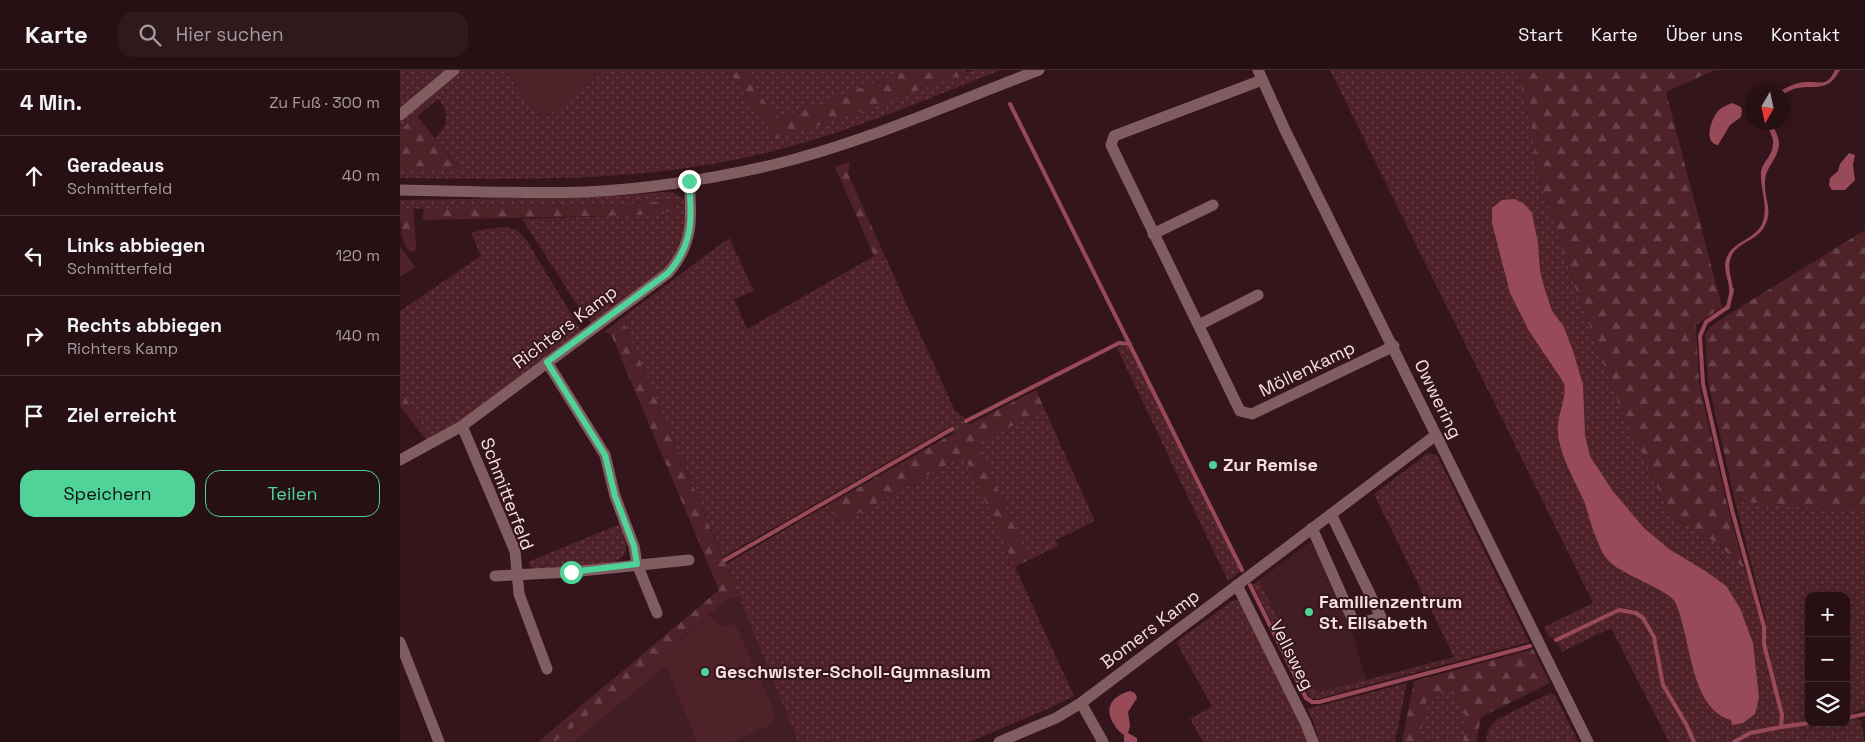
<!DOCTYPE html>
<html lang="de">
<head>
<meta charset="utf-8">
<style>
  :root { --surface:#271014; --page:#2f191d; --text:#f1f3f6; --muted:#a49da0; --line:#433034; --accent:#4fd399 }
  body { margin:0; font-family:"Space Grotesk",sans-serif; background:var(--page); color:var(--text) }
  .controls { position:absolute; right:15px; bottom:15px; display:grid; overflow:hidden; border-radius:10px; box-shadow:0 2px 12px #0003 }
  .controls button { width:45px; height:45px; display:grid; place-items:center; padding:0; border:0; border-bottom:1px solid var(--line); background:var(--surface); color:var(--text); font:25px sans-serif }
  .compass { position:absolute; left:1345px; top:15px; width:45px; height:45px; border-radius:50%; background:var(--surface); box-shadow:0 2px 12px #0003; rotate:189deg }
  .stop { position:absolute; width:15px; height:15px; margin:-11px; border:4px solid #4fd399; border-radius:50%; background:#fff }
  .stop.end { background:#4fd399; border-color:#fff; box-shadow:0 1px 5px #0008 }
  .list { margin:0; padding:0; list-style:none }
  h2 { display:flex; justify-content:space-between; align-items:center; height:65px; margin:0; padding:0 20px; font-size:21px }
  h2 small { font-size:16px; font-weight:400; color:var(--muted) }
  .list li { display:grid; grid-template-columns:32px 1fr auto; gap:15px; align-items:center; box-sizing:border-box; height:80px; padding:0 20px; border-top:1px solid var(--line) }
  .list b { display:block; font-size:19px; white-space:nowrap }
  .list p { margin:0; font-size:16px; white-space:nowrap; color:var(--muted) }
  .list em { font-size:16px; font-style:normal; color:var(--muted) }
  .actions { display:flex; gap:10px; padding:15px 20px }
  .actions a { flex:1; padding:11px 0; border:1px solid var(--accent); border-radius:15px; text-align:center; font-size:18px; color:var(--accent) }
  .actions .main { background:var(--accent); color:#111 }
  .icon { flex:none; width:28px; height:28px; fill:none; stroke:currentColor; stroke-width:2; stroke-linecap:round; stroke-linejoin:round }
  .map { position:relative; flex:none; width:1465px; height:672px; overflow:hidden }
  header { display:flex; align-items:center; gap:30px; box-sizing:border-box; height:70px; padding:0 25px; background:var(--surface); border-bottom:1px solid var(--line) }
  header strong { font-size:24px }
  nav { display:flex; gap:28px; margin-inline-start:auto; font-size:18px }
  .search { width:350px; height:45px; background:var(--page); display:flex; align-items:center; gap:12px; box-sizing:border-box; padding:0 18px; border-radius:15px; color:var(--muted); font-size:19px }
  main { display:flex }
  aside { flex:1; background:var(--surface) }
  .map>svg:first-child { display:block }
  .built { fill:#431d24 }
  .green { fill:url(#green-dots); fill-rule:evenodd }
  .forest { fill:url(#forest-firs) }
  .pitch { fill:#4f222a }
  .water { fill:#984a58 }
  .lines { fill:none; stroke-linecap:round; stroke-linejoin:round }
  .stream { stroke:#984a58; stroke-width:4 }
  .minor { stroke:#815d62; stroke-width:11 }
  .route { stroke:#4fd399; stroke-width:6 }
  .poi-dot { fill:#4fd399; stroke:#34151b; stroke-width:2 }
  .labels { text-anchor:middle; stroke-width:4; stroke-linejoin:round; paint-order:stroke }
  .street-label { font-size:18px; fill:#f5dfe1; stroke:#34151b }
  .poi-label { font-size:18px; font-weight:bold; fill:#f5dfe1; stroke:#34151b; text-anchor:start }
</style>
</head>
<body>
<header>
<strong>Karte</strong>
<div class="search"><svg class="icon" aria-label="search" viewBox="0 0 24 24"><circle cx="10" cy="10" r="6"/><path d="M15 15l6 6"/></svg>Hier suchen</div>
<nav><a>Start</a><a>Karte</a><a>Über uns</a><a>Kontakt</a></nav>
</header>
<main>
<aside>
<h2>4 Min.<small>Zu Fuß · 300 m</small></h2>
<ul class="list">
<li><svg class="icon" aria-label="ahead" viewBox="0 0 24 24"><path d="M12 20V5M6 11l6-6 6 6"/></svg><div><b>Geradeaus</b><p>Schmitterfeld</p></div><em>40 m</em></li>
<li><svg class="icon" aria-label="left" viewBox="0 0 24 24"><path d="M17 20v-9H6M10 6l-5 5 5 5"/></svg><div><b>Links abbiegen</b><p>Schmitterfeld</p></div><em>120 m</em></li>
<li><svg class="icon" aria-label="right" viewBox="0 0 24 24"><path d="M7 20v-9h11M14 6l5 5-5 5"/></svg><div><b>Rechts abbiegen</b><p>Richters Kamp</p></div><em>140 m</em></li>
<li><svg class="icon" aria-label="arrive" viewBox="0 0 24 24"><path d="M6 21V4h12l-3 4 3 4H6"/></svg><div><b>Ziel erreicht</b></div></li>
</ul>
<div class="actions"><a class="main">Speichern</a><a>Teilen</a></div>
</aside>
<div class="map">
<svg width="1465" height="672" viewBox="0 0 1465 672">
  <defs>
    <pattern id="green-dots" width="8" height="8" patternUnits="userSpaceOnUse" patternTransform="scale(1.25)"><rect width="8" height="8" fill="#4f222a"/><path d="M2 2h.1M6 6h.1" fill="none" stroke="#694249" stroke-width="1.8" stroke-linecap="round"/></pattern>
    <pattern id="forest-firs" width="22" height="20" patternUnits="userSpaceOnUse" patternTransform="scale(1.25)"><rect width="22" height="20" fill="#4f222a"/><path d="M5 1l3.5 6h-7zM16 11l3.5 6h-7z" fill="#694249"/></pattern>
  </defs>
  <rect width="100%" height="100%" fill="#34151b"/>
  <g class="built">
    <path d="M910,472L914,476L943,535L945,549L953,565L966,610L920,622L912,618L859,510Z"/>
    <path d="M339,526L398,672H156L324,532Z"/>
  </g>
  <g class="green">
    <path d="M0,0H49L0,41Z"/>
    <path d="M59,0H104L143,50L206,0H328L374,66L574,0H601C508,37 413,77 313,94C209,112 105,109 0,108V98L60,99L35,69C48,55 50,44 38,29L0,60V48Z"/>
    <path d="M343,0H509L377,49Z"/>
    <path d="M930,0H1116L1131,50L1137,104L1175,217L1219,335L1272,448L1317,473L1345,500L1367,555L1335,431L1465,442V639L1452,643L1458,650H1461L1465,672H1269L1211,558L1162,582L1156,570L1149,567L1144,557L1193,533ZM1409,526H1446V653H1409Z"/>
    <path d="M267,122L275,123L284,129L287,141L283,166L272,193L193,254L187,250L122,149L241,145L263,141L272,142L277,147V139L273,131L180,136L0,139V130L195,127Z"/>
    <path d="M105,157L117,160L127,171L182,262L65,348L29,370L23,366L27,364L0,319V241L81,186L71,163L86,159Z"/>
    <path d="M329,168L354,221L334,229L347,259L474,186L488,193L555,341L565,348L568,355L554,363L551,356L323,487L224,253L226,245Z"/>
    <path d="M721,276L729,277L841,501L828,511L717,278Z"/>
    <path d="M645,340L695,451L656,470L658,476L629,490L577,373Z"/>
    <path d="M1028,383L1037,385L1129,572L917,629L911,628L907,623L853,515L859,510L912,618L920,622L1054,587L974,424Z"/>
    <path d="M564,385L674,626L650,638L569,672H398L326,494L431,433L439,454Z"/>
    <path d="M220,454C227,470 233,486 211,493L133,499L128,492Z"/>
    <path d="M837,530L843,534L903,658L908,672H803L790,649L812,636L776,572L832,531Z"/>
    <path d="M1007,613L995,672H919L914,653L907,639Z"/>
    <path d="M1054,619L1067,649L1063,672H1019L1027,629L1031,624Z"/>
    <path d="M1150,623L1155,625L1178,672H1086L1088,660L1096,650Z"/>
  </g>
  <g class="forest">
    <path d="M328,0H343L377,49L509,0H565L567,3L435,50L376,69Z"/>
    <path d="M1116,0H1315L1266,22L1322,237L1296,255L1299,313L1327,434L1345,500L1317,473L1272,448L1219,335L1175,217L1137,104L1131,50Z"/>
    <path d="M17,46L60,100L0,98V60Z"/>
    <path d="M450,92L448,104L488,193L474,186L435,97Z"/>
    <path d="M273,131L277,139V147L272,142L263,141L241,145L23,150L24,138L180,136Z"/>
    <path d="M13,138L16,176L15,181L11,182C0,175 0,150 0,139Z"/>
    <path d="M1465,160V442L1335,431L1308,312L1305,265L1310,257L1329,244Z"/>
    <path d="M226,245L224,253L339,526L324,532L156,672H138L319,520L211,264L204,262Z"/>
    <path d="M0,319L27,364L23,366L0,336Z"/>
    <path d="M636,320L645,340L577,373L629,490L615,497L564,385L439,454L431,433L568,355Z"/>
    <path d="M1133,579L1150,613L1081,647L1076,672H1063L1067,649L1053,619L1031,624L1027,629L1019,672H1002L1014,611Z"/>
  </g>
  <g class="pitch">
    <path d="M104,0H204L205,1L143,50Z"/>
    <path d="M0,176L15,197L0,207Z"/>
    <path d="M310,545L320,556L331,554L337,558L375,643L373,654L332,672H297L266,596L173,672H155Z"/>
  </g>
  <g class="water">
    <path d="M1435,0H1440C1424,30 1406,7 1383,25L1382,22H1379C1386,17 1396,13 1405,12C1421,11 1427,18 1435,0Z"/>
    <path d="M1332,33L1341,37L1342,41L1341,47L1330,55L1318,75C1303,73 1311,49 1318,41C1322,37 1327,35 1332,33Z"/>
    <path d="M1366,53H1372C1374,60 1379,66 1379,74C1378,90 1365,96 1365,113C1364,130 1374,140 1364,157C1357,171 1337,172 1331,187C1326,200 1334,212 1333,225L1329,224C1331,211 1321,200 1327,187C1334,171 1353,170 1361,156C1370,139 1360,120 1361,102C1362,92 1373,86 1373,74C1374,66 1368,60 1366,53Z"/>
    <path d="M1449,83L1455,85L1453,95L1455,110L1445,120H1432L1429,115L1430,108L1438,101L1440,94Z"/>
    <path d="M1115,129L1124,134L1132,143L1138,173L1140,201L1145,220L1152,241L1164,257L1174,284L1183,315L1185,365L1190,386L1212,420L1244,458L1269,479L1307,502L1326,516L1340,538L1353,573L1359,628L1355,644L1343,653L1332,655L1331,650C1289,639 1291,564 1275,532C1270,521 1224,505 1211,493C1206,489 1201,481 1199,474C1192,461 1189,445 1184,431C1175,411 1158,382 1158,361C1157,343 1167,331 1164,313L1129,261L1110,223L1092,153V138L1102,130Z"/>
    <path d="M730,621L735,623L737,628L728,642L730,656L728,663L737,668V672H724V665C719,662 716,658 713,653C704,636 713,626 730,621Z"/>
  </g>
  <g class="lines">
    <g class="stream">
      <path d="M610,34L842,500"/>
      <path d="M1332,220L1328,237L1306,252L1300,266L1303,314L1332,440L1364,557V574L1382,645L1381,657L1350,663L1334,672"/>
      <path d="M566,351L719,273L730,274"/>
      <path d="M325,490L552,359"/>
      <path d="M850,515L906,628L912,632H919L1130,576"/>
      <path d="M1156,570L1219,540L1236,543L1243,548L1254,567L1263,615L1286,654L1294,672"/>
      <path d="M1446,648L1465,644"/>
      <path d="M1381,657L1409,653"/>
    </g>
    <g class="minor">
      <path d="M858,0L885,60L1188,672"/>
      <path d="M862,10L714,66L711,75L840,341L852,344L994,276"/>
      <path d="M0,45L54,0"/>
      <path d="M0,120C62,121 124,124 185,122C248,119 311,109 372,95C464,73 551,33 639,0"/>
      <path d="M753,164L813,135"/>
      <path d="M799,255L858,225"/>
      <path d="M147,292L205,385L215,426L234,476L237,494L257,543"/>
      <path d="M62,356L115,481L119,524L147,599"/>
      <path d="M0,390L62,356L268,203C294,174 292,146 289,111"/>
      <path d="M912,458L955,555L981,547L931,444"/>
      <path d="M95,506L171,502L289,490"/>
      <path d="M837,515L906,654L913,672"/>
      <path d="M0,572L39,672"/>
      <path d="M681,633L703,672"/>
      <path d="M599,672L656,648L681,633L1036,365"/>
    </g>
  </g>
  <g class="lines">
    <path class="route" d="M171,502L237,494L234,476L215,426L205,385L147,292L268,203C294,174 292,146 289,111"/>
  </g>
  <g class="poi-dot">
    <circle cx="813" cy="395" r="5"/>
    <circle cx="909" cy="542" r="5"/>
    <circle cx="305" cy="602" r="5"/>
  </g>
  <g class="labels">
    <g class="street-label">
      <text transform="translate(165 257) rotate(-37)" y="6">Richters Kamp</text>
      <text transform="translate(907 299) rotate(-26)" y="6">Möllenkamp</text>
      <text transform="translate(1038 329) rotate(64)" y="6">Owwering</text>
      <text transform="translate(107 424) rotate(69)" y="6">Schmitterfeld</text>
      <text transform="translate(750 559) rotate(-37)" y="6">Bomers Kamp</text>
      <text transform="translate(892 585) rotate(63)" y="6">Vellsweg</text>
    </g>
    <g class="poi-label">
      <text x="823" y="401">Zur Remise</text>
      <text x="919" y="538">Familienzentrum<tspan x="919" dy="21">St. Elisabeth</tspan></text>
      <text x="315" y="608">Geschwister-Scholl-Gymnasium</text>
    </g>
  </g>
</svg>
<div class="controls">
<button>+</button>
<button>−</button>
<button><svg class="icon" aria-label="layers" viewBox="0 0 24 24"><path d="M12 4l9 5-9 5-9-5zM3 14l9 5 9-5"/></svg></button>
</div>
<svg class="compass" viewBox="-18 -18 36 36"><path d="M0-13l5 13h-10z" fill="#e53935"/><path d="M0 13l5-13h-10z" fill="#a49da0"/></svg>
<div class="stop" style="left:171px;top:502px"></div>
<div class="stop end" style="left:289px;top:111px"></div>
</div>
</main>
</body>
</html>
